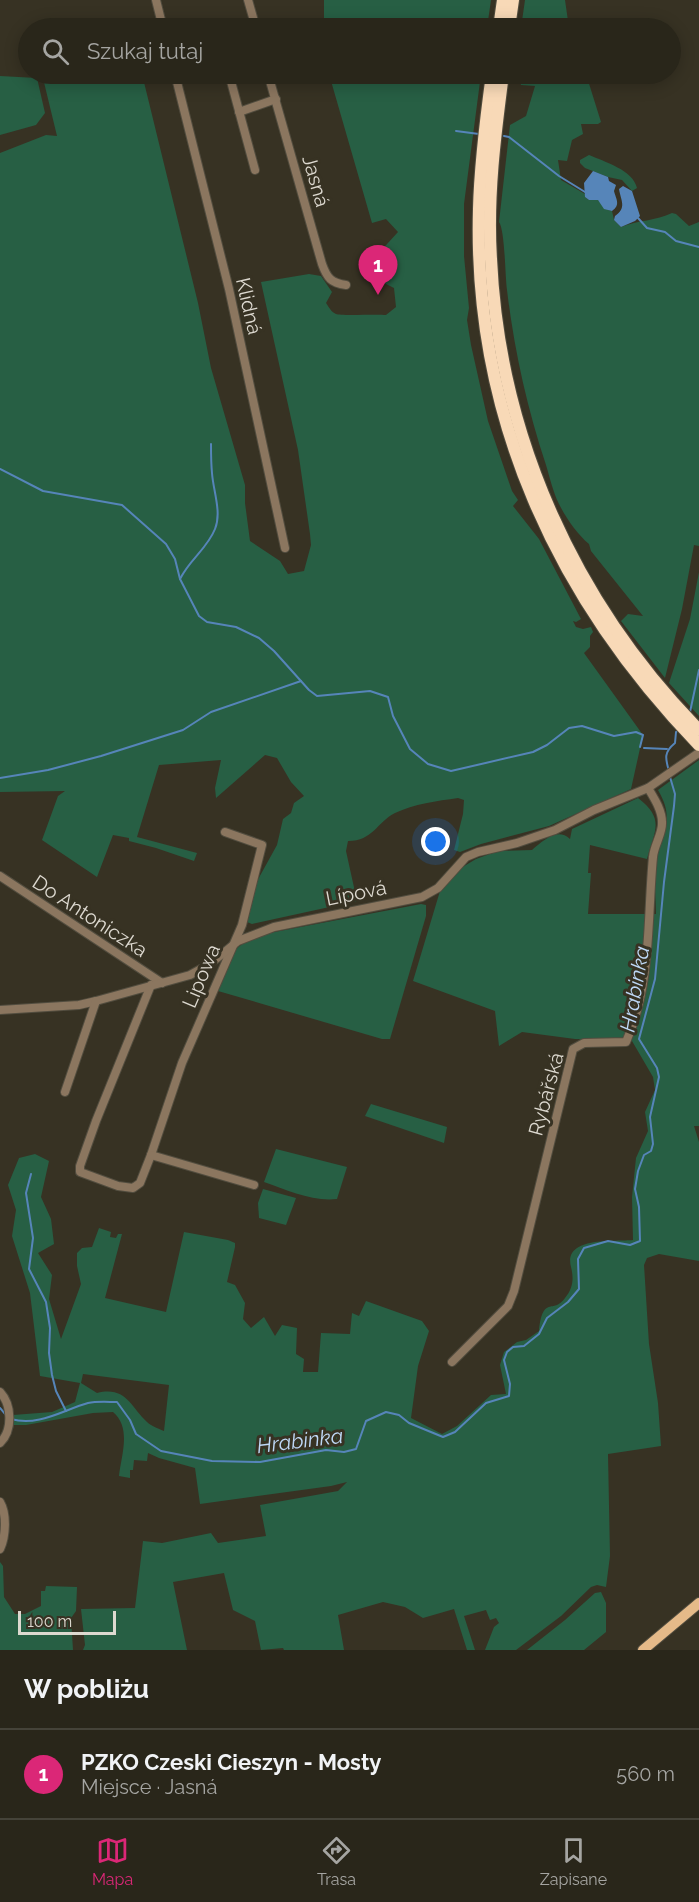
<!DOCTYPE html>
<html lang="pl">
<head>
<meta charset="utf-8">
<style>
  :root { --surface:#29261a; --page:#312e23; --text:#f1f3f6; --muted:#a5a5a2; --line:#454339; --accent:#db2777 }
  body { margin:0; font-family:Raleway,sans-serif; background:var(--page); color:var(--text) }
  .scale { position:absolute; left:18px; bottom:15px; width:98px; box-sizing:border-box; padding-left:6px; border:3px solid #ddd9d0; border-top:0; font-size:16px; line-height:21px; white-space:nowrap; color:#ddd9d0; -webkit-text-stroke:4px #373223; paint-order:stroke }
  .you { position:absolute; left:436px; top:842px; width:21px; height:21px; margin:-15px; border:4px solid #fff; border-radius:50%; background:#1a73e8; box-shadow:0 0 0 9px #1a73e833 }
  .badge { display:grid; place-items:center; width:39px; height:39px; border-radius:50%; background:var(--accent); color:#fff; font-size:20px; font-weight:700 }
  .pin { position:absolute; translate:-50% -50px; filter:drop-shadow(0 2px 3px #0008) }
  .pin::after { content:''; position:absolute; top:32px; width:21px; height:18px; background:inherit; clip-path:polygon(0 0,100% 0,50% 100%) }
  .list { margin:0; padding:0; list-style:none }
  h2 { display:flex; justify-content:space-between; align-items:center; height:78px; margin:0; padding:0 24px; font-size:26px }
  h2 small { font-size:20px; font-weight:400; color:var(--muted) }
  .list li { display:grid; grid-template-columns:39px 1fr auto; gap:18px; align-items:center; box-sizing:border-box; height:90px; padding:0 24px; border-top:2px solid var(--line) }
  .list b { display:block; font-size:22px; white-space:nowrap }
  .list p { margin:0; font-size:20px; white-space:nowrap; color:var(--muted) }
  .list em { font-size:20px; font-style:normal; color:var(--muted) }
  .icon { flex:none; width:33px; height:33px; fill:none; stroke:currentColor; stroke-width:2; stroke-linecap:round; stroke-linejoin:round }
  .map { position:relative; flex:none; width:699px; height:1650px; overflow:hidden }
  .search { position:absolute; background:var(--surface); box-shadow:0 3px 15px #0003; left:18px; right:18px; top:18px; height:66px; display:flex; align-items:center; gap:15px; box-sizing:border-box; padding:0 21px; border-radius:33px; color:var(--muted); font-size:22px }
  .sheet { height:168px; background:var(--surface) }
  nav { display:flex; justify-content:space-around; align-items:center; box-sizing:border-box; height:84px; border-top:2px solid var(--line); background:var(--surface); font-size:16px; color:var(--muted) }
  nav a { display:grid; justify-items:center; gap:3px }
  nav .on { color:var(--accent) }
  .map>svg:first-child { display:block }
  .green { fill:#275f44; fill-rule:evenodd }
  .water { fill:#5685b9 }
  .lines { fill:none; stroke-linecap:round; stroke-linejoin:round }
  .stream { stroke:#5685b9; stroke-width:2 }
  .minor-casing { stroke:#524d3f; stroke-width:10 }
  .major-casing { stroke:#524d3f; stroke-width:12 }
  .highway-casing { stroke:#524d3f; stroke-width:14 }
  .minor { stroke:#8b765f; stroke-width:8 }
  .major { stroke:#e5ba89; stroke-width:10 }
  .highway { stroke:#f8d9b7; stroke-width:12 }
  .labels { text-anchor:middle; stroke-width:6; stroke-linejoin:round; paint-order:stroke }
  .street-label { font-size:20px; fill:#ddd9d0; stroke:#373223 }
  .water-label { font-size:21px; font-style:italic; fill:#bed8f6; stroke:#373223 }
</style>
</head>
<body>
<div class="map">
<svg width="699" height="1650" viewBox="0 0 699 1650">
  <rect width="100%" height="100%" fill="#373223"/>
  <g class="green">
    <path d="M324,0H491L487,28H317L324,23Z"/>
    <path d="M525,0H565L569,28H521Z"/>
    <path d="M42,74H142L198,303L211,368L245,485V503L250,541L280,561L288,574L304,571L311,545L310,534L298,450L261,282L309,274L321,276L332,292L326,303C329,307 331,312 336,314C341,316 376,314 386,315L396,307L394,288L382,282L377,255L398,232L386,219L372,223L329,74H481L464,204V256L469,308L467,320L471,345L488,421L512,491L518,500L513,506L539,539L581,619L576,622L573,621L576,627L583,629L591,627L593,632L590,636V647L584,653L643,735L631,789L549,826L481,844L460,852L454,850L463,814L464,800L458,798C437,801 414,804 395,813C377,822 373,841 348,841L346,851L357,901L252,924L247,922L256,883L277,845L283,819L291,813L294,803L304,796L291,782L277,758L265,755L216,798L215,788L221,760L159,765L137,837L197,853L194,861L156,848L129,841V838L113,835L97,877L42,840L58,796L65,791L0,792V153L46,135L57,136Z"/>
    <path d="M518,74H586L601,122L598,124H581L583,134L572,140L567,161L558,160L561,180L585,194V197L589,200H598L608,210L612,211L614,220L621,227C638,220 656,221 672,213L676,214L689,226L699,222V546L694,545L682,609L665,678L621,621L628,614L643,616L591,551L589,544C577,534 566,518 559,504C553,492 550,478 546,465C527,408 514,349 507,290C505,276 505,230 499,222L510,125L526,116L535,86L521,85Z"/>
    <path d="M0,76L37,78L45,113L36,125L0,135Z"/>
    <path d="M589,155C605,162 633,170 637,188L632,191L622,180L608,177L585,168L580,163V160Z"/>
    <path d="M699,572V716L669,683L690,619Z"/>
    <path d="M699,760V1126H694L699,1142V1261L659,1254L647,1258L644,1265L649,1344L658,1403L661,1446L608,1454L610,1556L606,1587L597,1585L591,1587L561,1616L516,1650H485L494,1627L499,1623L496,1618L490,1620L486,1610L464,1616L475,1650H467L454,1609L423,1618L405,1607L383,1602L338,1615L344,1650H284L283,1648L261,1650L255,1621L233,1610L224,1573L173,1582L187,1650H83L85,1645L81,1609L135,1608L143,1541L162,1543L211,1533L218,1543L266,1536L260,1505L338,1491L347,1482L331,1486L200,1504L195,1468L159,1458L148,1453L147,1461L134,1460L133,1470H130V1478L119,1476C121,1456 132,1428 113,1412L93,1413L26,1425H11L13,1415L52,1412L75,1402L80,1383L40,1376L30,1293L12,1236L16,1210L8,1185L19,1158L35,1154L49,1161L41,1197L51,1219L54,1244L38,1253L52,1275L49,1299L61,1339L81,1284L77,1266V1253L82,1248L92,1247L99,1228L111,1232L110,1237L116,1238L118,1234H122L105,1298L166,1312L184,1232L228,1240L235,1243V1247L227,1282L235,1285L245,1303L243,1319L251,1328L264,1317L275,1336L282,1325L297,1328L296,1354L304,1359L303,1372H318L321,1333L350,1334L352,1313L359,1316L366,1301L422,1321L429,1331L418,1366L411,1418L442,1434L457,1426L491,1395L506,1394L500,1365L504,1352L517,1342L526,1340L539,1331C543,1294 553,1315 565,1298C573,1288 574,1279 571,1267C563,1236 614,1242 633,1240L632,1197L636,1158L648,1131L645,1112L655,1090L653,1077L632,1041L575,1039L522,1032L499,1046L495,1011L413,981L440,891L461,868L476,859L498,851L532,850C543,841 557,827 570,839L572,829L638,798C665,819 655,830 647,859L590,845L588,873H591L588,914H656C656,898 653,872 656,857C661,827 676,821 658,790ZM83,1374L169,1385L164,1431C159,1429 151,1426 147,1422C130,1406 126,1386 97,1393L81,1383Z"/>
    <path d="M421,904L426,905V916L390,1039H382L218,991L236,949L246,941L264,934Z"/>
    <path d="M371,1104L447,1127L444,1143L365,1116Z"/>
    <path d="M276,1149L347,1167L337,1199C313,1202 287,1190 264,1182Z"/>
    <path d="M263,1189L296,1198L286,1225L259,1218L258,1203Z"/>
    <path d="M0,1562L3,1566L4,1597L15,1614H25L41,1606V1591H45L46,1586L77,1587L76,1611L71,1618L73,1650H0Z"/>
    <path d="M601,1592L606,1603V1632L584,1650H527L565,1620L595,1593Z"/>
  </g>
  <g class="water">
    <path d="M593,171L608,177L609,181L616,185L614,191C616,199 621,205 612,211L604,209L598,200H589L585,197L584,183Z"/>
    <path d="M623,186L632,191L640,216L635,221L621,227L614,220L615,216C627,208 621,201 619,189Z"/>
  </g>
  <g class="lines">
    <g class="stream">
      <path d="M456,131L479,134"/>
      <path d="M504,136L509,137L559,176L585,192"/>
      <path d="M638,218L647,228L665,232L676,241L699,247"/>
      <path d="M0,469L43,491L122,505L166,544L175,559L180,579L199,616L207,622L236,627L259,638L274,651L309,690L317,696L370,691L388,697L393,716L410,749L428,764L451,771L533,752L547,745L569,728L582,726L614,736L636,732L643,735L640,747"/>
      <path d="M180,579C190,559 207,549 215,529C222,512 213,490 212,473C211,463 211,454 211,444"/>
      <path d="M690,712L699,670"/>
      <path d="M644,748L667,749"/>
      <path d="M669,771C665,758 664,752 675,743L676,732L680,729"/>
      <path d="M0,778L48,770L101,756L183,730L211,712L301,681"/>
      <path d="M31,1174L26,1193L33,1238L29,1269L46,1302L50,1328L49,1353L52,1375L56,1391L66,1411"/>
      <path d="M0,1408L6,1415"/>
      <path d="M11,1419C38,1427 63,1410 88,1403C97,1401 108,1402 117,1402L130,1420L136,1434L161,1451L212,1461L260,1462L326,1450L344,1452L356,1449L366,1421L386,1412L399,1415L409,1423L443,1437L455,1432L486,1403L509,1396L510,1384L504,1360L507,1352L513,1347L524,1346L539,1334L547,1318L568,1302L579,1289L578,1259L584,1248L608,1241L630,1245L640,1241L639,1207L635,1189L638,1171L644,1155L651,1151L653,1144L650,1117L659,1077L657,1068L639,1039L655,979L664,882L674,806L675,794L670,777"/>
    </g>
    <g class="minor-casing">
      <g id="minor">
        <path d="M156,0L163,28"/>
        <path d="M248,0L256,28"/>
        <path d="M175,74L229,289L285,548"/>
        <path d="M229,74L255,170"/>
        <path d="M268,74L322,264C327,278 331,283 346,285"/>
        <path d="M239,112L276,99"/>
        <path d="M0,876L162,983"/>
        <path d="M151,985L96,1121L80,1166V1172L118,1186L133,1188L140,1183L151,1155L182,1063L242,925L262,845L225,832"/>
        <path d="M0,1010L79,1005L96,1001L190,975L210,964L238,941L274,927L422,897L438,888L466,857L478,852L517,843L555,830L594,810L648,788L697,754"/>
        <path d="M65,1092L96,1001"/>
        <path d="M151,1155L254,1185"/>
        <path d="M452,1362L508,1306L514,1291L573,1049L584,1043L626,1042C652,984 647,919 653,857C654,845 663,833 662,822C662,810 654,798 648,788"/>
        <path d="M0,1392C12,1405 13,1430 0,1443"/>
        <path d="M0,1502C7,1514 6,1536 0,1549"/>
      </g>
    </g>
    <g class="major-casing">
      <path id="major" d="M643,1650L699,1603"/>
    </g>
    <g class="highway-casing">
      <g id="highway">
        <path d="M499,28L503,0"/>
        <path d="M509,28L513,0"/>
        <path d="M492,74C486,118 480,164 479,209C473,416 557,598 699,745"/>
        <path d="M503,74C495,135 487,197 491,259C499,436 575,604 699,730"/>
      </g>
    </g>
    <use href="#minor" class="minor"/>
    <use href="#major" class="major"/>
    <use href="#highway" class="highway"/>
  </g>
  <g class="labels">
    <g class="street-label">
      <text transform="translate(316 181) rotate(74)" y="7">Jasná</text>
      <text transform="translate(249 306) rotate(77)" y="7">Klidná</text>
      <text transform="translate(356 893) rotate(-11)" y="7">Lípová</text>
      <text transform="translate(90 916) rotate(33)" y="7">Do Antoniczka</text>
      <text transform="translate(201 976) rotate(-67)" y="7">Lipowa</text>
      <text transform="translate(546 1094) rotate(-75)" y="7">Rybářská</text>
    </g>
    <g class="water-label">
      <text transform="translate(635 989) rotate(-80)" y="7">Hrabinka</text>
      <text transform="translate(300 1441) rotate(-7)" y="7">Hrabinka</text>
    </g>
  </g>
</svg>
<div class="scale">100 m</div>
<div class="you"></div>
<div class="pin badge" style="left:378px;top:295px">1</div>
<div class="search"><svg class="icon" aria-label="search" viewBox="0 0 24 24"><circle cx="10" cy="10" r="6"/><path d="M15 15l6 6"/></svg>Szukaj tutaj</div>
</div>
<section class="sheet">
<h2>W pobliżu<small></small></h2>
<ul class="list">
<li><span class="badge">1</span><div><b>PZKO Czeski Cieszyn - Mosty</b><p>Miejsce · Jasná</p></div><em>560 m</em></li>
</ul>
</section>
<nav>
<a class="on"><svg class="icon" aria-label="map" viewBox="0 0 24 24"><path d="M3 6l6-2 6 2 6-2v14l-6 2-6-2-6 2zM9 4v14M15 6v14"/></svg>Mapa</a>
<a><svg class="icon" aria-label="directions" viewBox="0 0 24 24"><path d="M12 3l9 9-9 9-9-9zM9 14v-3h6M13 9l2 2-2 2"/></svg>Trasa</a>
<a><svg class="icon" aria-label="saved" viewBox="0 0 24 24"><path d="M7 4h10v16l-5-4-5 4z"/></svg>Zapisane</a>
</nav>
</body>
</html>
